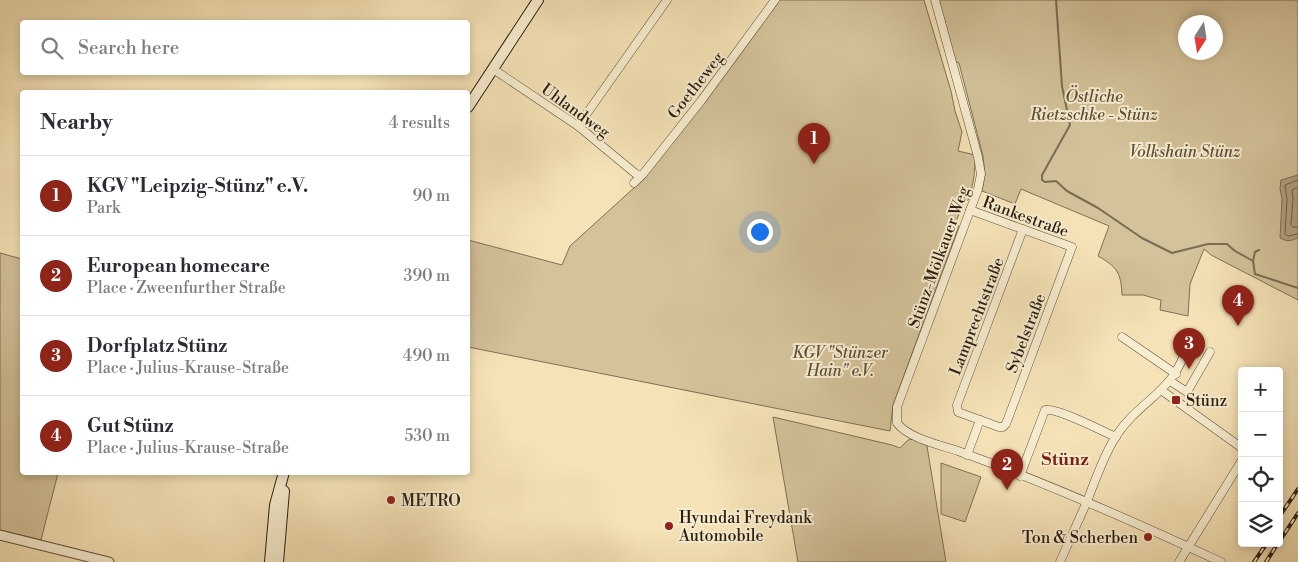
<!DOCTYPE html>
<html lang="en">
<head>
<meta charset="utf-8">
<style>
  :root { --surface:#fff; --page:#f2f2f3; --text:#2b2b33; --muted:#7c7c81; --line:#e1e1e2; --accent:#8f2418 }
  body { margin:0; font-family:"Libre Bodoni",serif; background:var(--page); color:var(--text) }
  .controls { position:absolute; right:15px; bottom:15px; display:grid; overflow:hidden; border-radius:5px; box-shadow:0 2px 8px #0003 }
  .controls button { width:45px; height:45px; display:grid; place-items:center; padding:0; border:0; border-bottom:1px solid var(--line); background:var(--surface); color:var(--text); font:25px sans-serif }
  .compass { position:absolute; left:1178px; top:15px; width:45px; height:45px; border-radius:50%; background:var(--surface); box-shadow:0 2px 8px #0003; rotate:192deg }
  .you { position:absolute; left:759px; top:231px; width:18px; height:18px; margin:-12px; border:4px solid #fff; border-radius:50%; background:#1a73e8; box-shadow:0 0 0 8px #1a73e833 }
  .badge { display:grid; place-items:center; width:32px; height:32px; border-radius:50%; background:var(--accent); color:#fff; font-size:16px; font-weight:700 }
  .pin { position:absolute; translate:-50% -41px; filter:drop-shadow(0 1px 2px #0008) }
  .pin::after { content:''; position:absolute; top:26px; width:18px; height:15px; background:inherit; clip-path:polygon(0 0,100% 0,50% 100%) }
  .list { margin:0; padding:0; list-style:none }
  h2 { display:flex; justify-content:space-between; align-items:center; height:65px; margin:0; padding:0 20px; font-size:21px }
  h2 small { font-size:16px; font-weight:400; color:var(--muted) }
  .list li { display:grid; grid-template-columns:32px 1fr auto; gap:15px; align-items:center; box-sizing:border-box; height:80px; padding:0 20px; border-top:1px solid var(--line) }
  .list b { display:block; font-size:19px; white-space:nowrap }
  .list p { margin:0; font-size:16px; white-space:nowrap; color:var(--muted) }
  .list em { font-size:16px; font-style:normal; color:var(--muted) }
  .icon { flex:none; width:28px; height:28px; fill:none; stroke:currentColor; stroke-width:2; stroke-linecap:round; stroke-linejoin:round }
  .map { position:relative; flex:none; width:1298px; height:562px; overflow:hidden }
  .search { position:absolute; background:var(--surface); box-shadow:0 2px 8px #0003; left:20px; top:20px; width:450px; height:55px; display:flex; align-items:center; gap:12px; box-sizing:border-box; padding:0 18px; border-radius:5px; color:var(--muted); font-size:19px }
  .panel { position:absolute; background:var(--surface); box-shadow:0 2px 8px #0003; left:20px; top:90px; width:450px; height:385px; border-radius:5px }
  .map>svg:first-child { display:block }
  .green { fill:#d3c29a; stroke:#7f7054; fill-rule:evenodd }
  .water { fill:#b0a07e; stroke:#7b6c52 }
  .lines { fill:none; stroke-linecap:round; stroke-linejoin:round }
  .shore { stroke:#6e5f46; stroke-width:1 }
  .stream { stroke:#7b6c52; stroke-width:2 }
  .minor-casing { stroke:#5e4f39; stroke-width:9 }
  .tertiary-casing { stroke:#5e4f39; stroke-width:11 }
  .secondary-casing { stroke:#2b1e0f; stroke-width:12 }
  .minor { stroke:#f8edd0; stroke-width:8 }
  .tertiary { stroke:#f8edd0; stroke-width:9 }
  .secondary { stroke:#f8edd0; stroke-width:10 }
  .rail-casing { stroke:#2b1e0f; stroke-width:4 }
  .rail { stroke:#f8edd0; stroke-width:2; stroke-dasharray:5.5; stroke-linecap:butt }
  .poi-dot { fill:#8f2418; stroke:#f8edd0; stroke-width:2 }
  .labels { text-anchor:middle; stroke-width:4; stroke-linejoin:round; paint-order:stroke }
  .street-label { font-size:16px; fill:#2b1e0f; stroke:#f8edd0 }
  .park-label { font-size:16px; font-style:italic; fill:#5d4f39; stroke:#f8edd0 }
  .poi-label { font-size:16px; fill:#2b1e0f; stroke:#f8edd0; text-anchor:start }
  .neighbourhood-label { font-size:18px; font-weight:bold; fill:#7a1f14; stroke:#f8edd0 }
</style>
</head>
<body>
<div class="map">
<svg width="1298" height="562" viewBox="0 0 1298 562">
  <rect width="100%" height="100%" fill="#f5e3b7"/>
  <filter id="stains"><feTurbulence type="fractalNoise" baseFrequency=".004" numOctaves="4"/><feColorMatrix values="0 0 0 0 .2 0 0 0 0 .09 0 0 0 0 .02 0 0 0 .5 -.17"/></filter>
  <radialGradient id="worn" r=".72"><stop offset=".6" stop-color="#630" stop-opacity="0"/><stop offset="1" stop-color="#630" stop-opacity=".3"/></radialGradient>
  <g class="green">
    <path d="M779,0H924L951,91L955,111L962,132L958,151L975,155C975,172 974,184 968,200L963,202L955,225L959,226L893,405L890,431L468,347V240L562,265L570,246L635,187L731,62L734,63Z"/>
    <path d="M939,0H1298V300L1211,255L1204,249L1190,284L1188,316L1160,310L1161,300L1143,295H1122C1121,272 1117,267 1098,256L1109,226L1021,189L1015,204L982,191L985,174L983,156L959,63L956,62ZM1186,22H1216V52H1186Z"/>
    <path d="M0,253L22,259V472L58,473L41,540L0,530Z"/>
    <path d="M773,417L892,445L900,448L908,440L914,439L927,446L946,562H798Z"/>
    <path d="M941,463L981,477L965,522L941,514Z"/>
  </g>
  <path class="water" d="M1298,175V238C1290,241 1288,242 1280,238L1282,199L1280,189L1281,180Z"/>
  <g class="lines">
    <g class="shore">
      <path d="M1298,180L1285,185L1287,199L1285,234L1288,236L1298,234"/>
      <path d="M1298,187L1292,190L1293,199L1291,225L1293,227H1298"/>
    </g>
    <g class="stream">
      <path d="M1056,0L1062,86L1070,125L1042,175V180L1045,182L1056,181L1067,191L1098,208L1142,238L1172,253L1208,244H1227L1235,251L1253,261L1255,274L1298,288"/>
      <path d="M1253,261L1255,252L1259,250"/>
    </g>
    <g class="minor-casing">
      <g id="minor">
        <path d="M935,0L978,157L981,174L978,189L897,407V423C908,438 940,445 958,451C1047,483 1135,522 1221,562"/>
        <path d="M493,69L578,126L636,174L640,175"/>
        <path d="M578,126L667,0"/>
        <path d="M634,183L643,174L701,101L775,0"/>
        <path d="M1122,337L1176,374"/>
        <path d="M1170,381L1187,392L1210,352"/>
        <path d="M1161,390L1242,448"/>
        <path d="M980,420L958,412L957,405L1023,229"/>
        <path d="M967,455L980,420L999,427H1003L1006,424L1072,247L970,210"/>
        <path d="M1020,476L1045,410C1056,407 1102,431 1116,437"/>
        <path d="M1060,562C1069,541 1079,520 1088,499C1096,478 1104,455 1116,436C1141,398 1177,392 1188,341"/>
        <path d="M1179,562L1242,460"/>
      </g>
    </g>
    <g class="tertiary-casing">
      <path id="tertiary" d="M0,535L109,562"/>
    </g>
    <g class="secondary-casing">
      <g id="secondary">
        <path d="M468,107L538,0"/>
        <path d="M270,562L275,505L284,472"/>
        <path d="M278,562L284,491"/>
      </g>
    </g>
    <use href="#minor" class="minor"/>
    <use href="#tertiary" class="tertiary"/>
    <use href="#secondary" class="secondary"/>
    <g class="rail-casing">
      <g id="rail">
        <path d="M1279,517L1298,489"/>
        <path d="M1279,542L1298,513"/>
        <path d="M1254,562L1267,543"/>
        <path d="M1266,562L1278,543"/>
      </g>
    </g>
    <use href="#rail" class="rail"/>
  </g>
  <g class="poi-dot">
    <rect x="1171" y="395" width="10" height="10" rx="2.5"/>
    <circle cx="391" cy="500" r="5"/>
    <circle cx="669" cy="526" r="5"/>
    <circle cx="1148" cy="537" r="5"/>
  </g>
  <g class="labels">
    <g class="street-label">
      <text transform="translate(695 85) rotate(-52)" y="6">Goetheweg</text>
      <text transform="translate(576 110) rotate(36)" y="6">Uhlandweg</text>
      <text transform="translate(1026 216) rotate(20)" y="6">Rankestraße</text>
      <text transform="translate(938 257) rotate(-70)" y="6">Stünz-Mölkauer Weg</text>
      <text transform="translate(976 316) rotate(-69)" y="6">Lamprechtstraße</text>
      <text transform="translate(1025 333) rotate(-69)" y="6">Sybelstraße</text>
    </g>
    <g class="park-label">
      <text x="1094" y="102">Östliche<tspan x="1094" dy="18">Rietzschke - Stünz</tspan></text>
      <text x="1185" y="157">Volkshain Stünz</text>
      <text x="840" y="358">KGV "Stünzer<tspan x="840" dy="18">Hain" e.V.</tspan></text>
    </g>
    <g class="poi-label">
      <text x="1186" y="406">Stünz</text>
      <text x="401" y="506">METRO</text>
      <text x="679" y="523">Hyundai Freydank<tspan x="679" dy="18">Automobile</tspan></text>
      <text x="1138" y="543" text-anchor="end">Ton &amp; Scherben</text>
    </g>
    <g class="neighbourhood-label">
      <text x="1065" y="465">Stünz</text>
    </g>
  </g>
  <rect width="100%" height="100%" filter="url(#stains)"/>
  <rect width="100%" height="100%" fill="url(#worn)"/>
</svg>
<div class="controls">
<button>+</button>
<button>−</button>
<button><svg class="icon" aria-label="locate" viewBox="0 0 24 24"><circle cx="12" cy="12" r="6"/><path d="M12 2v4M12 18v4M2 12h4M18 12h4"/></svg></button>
<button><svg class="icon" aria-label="layers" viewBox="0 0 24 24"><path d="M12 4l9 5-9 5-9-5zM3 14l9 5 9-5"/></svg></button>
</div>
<svg class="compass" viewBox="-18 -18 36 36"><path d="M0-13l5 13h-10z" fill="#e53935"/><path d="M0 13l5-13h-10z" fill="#7c7c81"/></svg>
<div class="you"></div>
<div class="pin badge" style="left:814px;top:164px">1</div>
<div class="pin badge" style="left:1007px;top:490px">2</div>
<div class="pin badge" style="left:1189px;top:369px">3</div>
<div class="pin badge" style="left:1238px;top:326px">4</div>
<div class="search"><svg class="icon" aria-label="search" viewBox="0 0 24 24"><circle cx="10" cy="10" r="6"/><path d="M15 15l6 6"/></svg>Search here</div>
<section class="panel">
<h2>Nearby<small>4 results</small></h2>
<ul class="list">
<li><span class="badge">1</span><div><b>KGV &quot;Leipzig-Stünz&quot; e.V.</b><p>Park</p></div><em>90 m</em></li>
<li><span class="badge">2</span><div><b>European homecare</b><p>Place · Zweenfurther Straße</p></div><em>390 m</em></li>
<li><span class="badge">3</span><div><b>Dorfplatz Stünz</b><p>Place · Julius-Krause-Straße</p></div><em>490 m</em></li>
<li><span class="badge">4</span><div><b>Gut Stünz</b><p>Place · Julius-Krause-Straße</p></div><em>530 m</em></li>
</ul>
</section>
</div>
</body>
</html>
